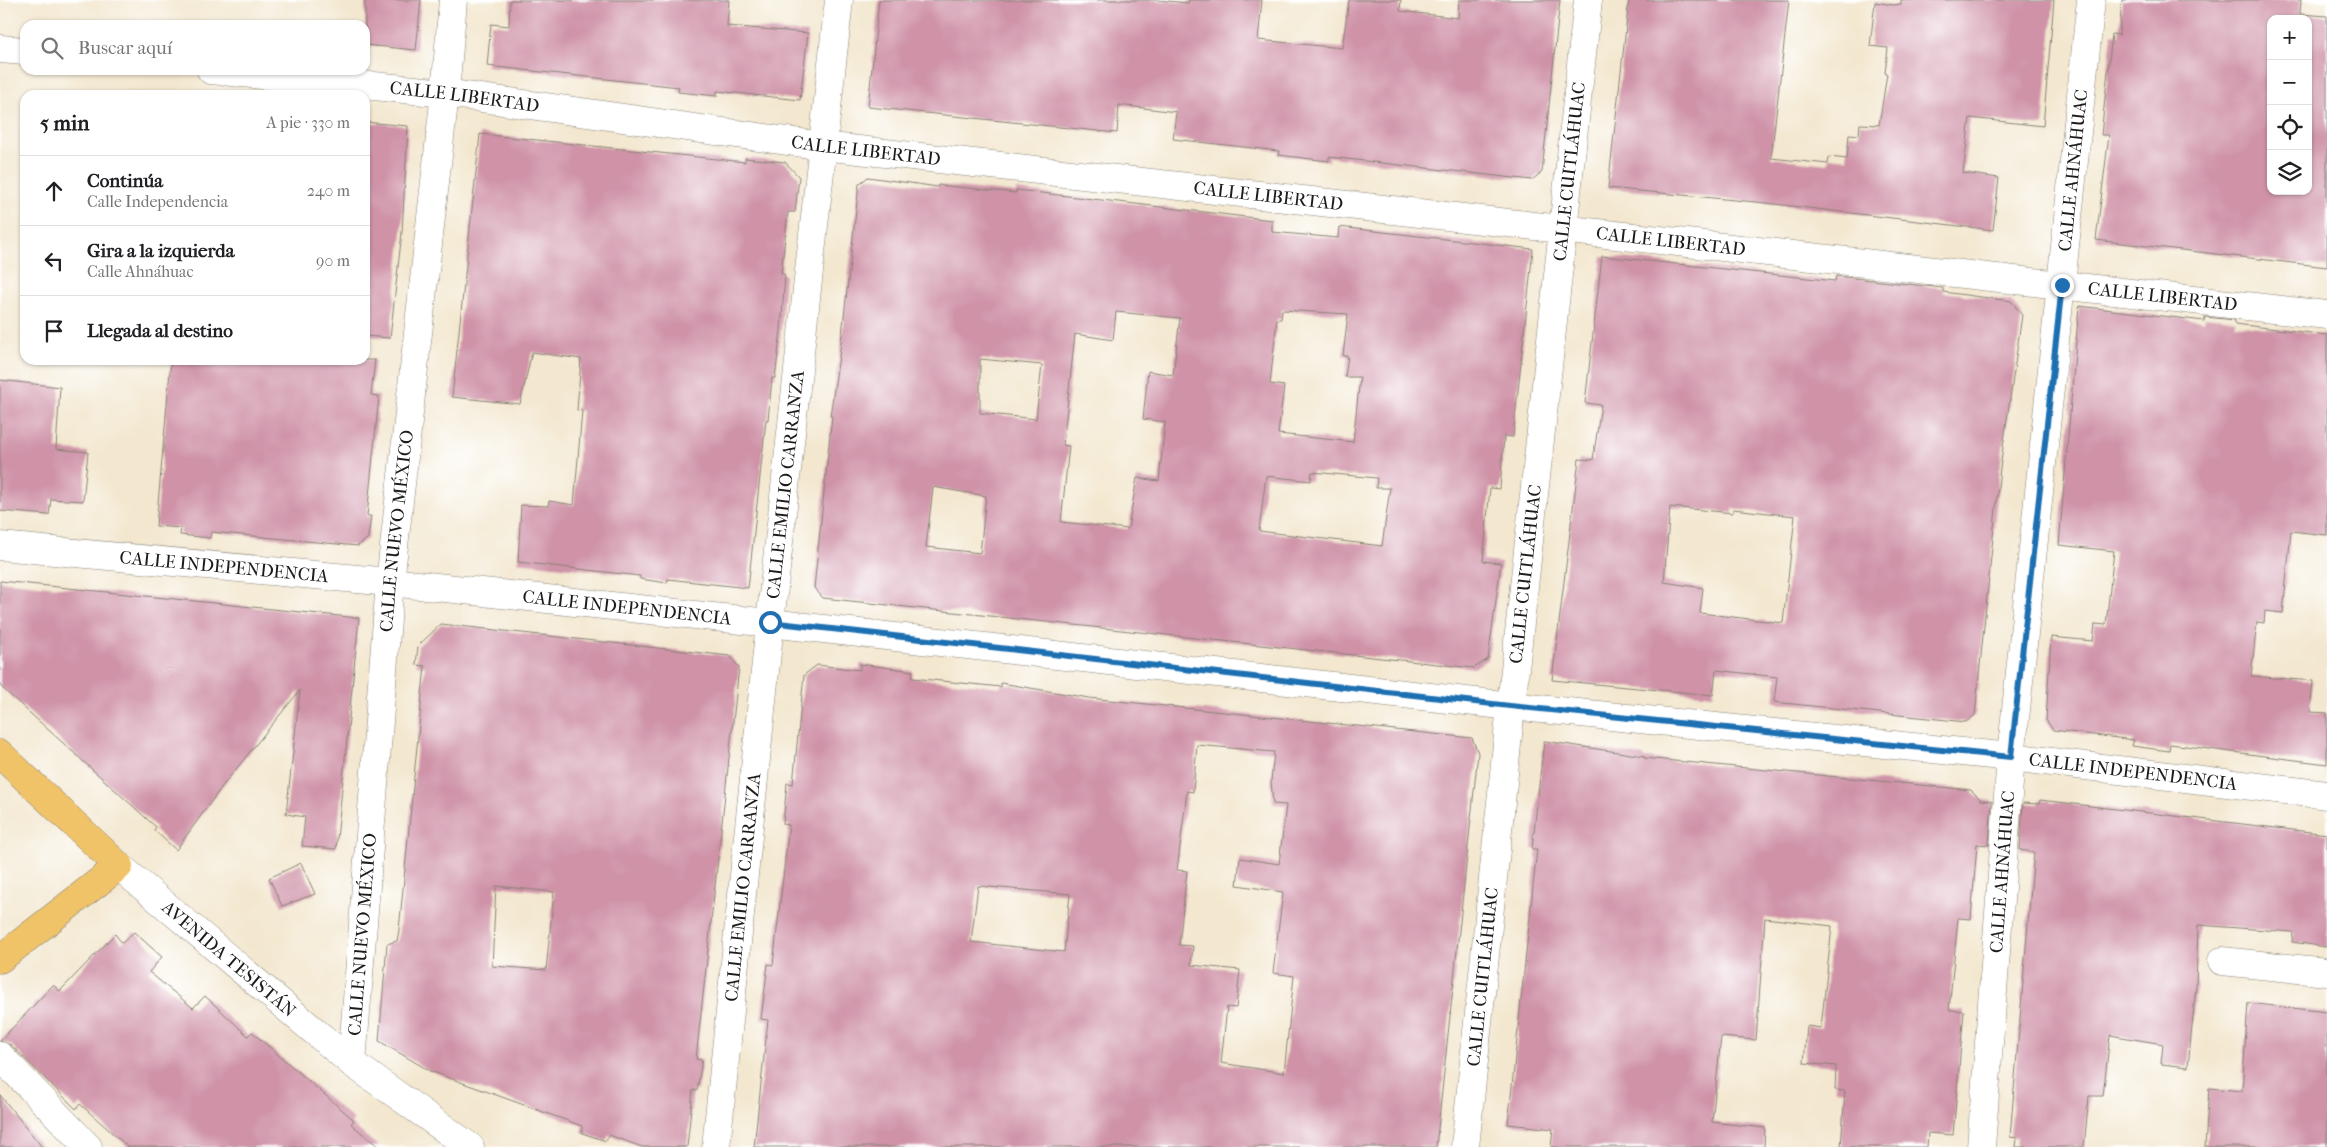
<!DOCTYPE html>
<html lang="es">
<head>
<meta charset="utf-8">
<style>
  :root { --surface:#fff; --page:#f2f2f2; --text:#202124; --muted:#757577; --line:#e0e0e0 }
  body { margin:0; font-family:"IM FELL French Canon",serif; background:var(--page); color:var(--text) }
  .controls { position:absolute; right:15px; top:15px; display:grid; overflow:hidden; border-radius:10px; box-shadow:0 1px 4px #0004 }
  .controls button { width:45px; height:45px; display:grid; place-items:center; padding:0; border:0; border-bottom:1px solid var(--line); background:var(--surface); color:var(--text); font:25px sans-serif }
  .stop { position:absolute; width:15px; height:15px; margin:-11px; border:4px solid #1f6fb2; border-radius:50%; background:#fff }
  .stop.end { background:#1f6fb2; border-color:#fff; box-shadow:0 1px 5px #0008 }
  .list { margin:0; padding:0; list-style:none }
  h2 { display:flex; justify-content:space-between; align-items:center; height:65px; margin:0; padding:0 20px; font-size:21px }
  h2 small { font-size:16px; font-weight:400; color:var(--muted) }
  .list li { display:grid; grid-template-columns:32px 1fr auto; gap:15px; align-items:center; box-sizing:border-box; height:70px; padding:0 20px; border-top:1px solid var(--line) }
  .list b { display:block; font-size:19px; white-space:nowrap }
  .list p { margin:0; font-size:16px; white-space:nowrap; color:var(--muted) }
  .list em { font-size:16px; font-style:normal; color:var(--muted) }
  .icon { flex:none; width:28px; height:28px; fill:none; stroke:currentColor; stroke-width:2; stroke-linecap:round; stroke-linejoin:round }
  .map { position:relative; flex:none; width:2327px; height:1147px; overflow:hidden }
  .search { position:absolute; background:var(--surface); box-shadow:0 1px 4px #0004; left:20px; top:20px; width:350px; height:55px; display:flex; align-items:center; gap:12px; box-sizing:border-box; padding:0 18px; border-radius:15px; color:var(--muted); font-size:19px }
  .panel { position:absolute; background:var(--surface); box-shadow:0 1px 4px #0004; left:20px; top:90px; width:350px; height:275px; border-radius:15px }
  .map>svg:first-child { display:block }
  .building { fill:#cf92a7; fill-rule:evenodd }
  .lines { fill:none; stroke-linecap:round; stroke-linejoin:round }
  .minor-casing { stroke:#888276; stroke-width:29 }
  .major-casing { stroke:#888276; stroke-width:29 }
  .minor { stroke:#fff; stroke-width:28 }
  .major { stroke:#f1c369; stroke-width:28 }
  .route { stroke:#1f6fb2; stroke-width:6 }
  .labels { text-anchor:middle; stroke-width:4.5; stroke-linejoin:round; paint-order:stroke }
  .street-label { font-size:18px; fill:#1c1c1c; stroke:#fff }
</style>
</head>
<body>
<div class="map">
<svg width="2327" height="1147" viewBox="0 0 2327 1147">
  <rect width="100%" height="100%" fill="#fff"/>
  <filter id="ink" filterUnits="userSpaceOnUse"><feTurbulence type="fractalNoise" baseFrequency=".02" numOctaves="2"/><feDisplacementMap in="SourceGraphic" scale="10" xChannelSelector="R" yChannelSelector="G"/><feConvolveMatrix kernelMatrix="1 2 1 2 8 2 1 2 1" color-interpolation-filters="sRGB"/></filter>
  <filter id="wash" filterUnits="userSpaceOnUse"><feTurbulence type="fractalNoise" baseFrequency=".0096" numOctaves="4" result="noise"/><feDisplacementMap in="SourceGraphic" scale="20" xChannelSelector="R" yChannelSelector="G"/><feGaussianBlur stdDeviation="1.12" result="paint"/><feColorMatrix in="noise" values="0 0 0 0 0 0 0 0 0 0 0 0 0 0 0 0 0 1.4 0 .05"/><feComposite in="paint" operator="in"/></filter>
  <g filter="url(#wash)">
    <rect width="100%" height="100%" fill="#f3e7cf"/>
    <g id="blocks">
      <g class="building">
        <path d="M365,0H421L416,50L365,45Z"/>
        <path d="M510,0H729L727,26L808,33L800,100L717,91V96L678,92L679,87L487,66L491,24L509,26Z"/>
        <path d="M879,0H1158L1188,3L1189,0H1262L1258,40L1342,48L1349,0H1401L1400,11L1458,18L1459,0H1560L1542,172L1532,180L1329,157V161L1278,155L1279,151L1173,139L1176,112L1119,105L1117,133L868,107Z"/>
        <path d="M1629,0H1789L1771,158L1828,164L1829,157L1847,159L1849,134L1859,135L1860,124L1879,125L1887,74L1885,73L1888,48L1870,46L1875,2L1893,5L1901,4V0H2054L2043,126L1970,118L1963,173L1999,178L1993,230L1766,203L1608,188Z"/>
        <path d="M2122,0H2301L2300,14L2327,16V267L2096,240L2109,135H2101L2112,34L2119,35ZM2271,19H2308V191H2271Z"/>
        <path d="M365,122L408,126L402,232L390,338L365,336Z"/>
        <path d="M480,134L745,162V158L785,162L799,177L795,212H788L781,273L785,275L781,330L775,378H772L768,420H766L748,588L668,579L667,583L640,579V576L518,562L521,505L548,506L549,501L574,505L582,411L577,410L581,359L532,352L520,404L452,397Z"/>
        <path d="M868,177L938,187V185L1016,193V190L1272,220V232L1338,238L1339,227L1533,249L1513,437L1504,436L1500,489L1490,488L1483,561L1501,563L1488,659L1474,668L823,598L814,588L832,416H830L841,343L859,184ZM1282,310L1348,314L1343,356H1348L1345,377H1360L1353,442L1278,434L1284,386L1270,384L1277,319H1281ZM1116,312L1180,318L1173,375L1148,371L1143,419L1165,422L1159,481L1137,478L1128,529L1061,522L1069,446L1063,445L1075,334L1113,340ZM980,359L1042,365L1036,419L980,413ZM1312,472L1377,478L1376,488H1390L1382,546L1259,531L1266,476L1311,481ZM933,487L986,496L980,553L926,547Z"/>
        <path d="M1602,256L1835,281L1836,276L1943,288V292L2011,301L2022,315L2000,468L1975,715L1966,722L1774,702L1777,677L1716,670L1713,695L1552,680L1579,459L1593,460L1601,405L1585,403ZM1670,507L1733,513V509L1795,516L1783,623L1700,613L1703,588L1664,582Z"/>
        <path d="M2079,306L2204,321L2205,317L2235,320V324L2327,335V535L2291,531L2283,613L2265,611L2264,623L2257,622L2251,676L2313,681L2310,712L2327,713V764L2170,744L2169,751L2132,746L2134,740L2053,730L2046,720L2051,637L2093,641L2095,624L2106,625L2114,551L2059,545Z"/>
        <path d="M171,360H375L371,395L379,396L367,516H371L368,538L358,546L211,532L210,538L180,535L181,528L156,526Z"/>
        <path d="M0,380L60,387L56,449L88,452L83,501L51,499L49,515L0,511Z"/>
        <path d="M0,581L359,618L336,849L302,846L305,817L286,814L300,690L224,784L176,850L154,830L156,827L0,686Z"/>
        <path d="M441,624L730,656L739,667L696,1059L702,1060L697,1091L693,1090L687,1147H642L609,1135L606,1141L582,1133V1126L430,1071L379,1041L387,944L397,941L399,930L423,685L425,666L416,665L418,646ZM496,886L554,892L546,970L492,966Z"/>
        <path d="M860,664L913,671L912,678L1001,687V683L1089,698L1472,738L1478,753L1436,1147H754L768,1020L761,1019L768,964L773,965L789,825L783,824L787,783L793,784L804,675L817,665L860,670ZM1197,745L1274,752L1271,781L1273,804L1286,805L1279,864L1240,858L1237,885L1283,892L1273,973L1294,976L1284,1073L1221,1063L1227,1007L1236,1008L1240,970L1191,965L1193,946L1179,945L1187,871L1177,870L1187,791L1193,792ZM978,886L1070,894L1064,952L971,942Z"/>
        <path d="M1544,741L1644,756V758L1971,790L1981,800L1992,801L1989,845L1977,844L1971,919L1958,918L1949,1010L1964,1011L1953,1135L1928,1133L1927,1147H1841L1845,1091L1835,1090L1836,1066L1804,1063L1807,1026L1821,1028L1832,926L1765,918L1756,1040L1721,1037L1712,1122L1765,1128L1764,1147H1551L1553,1129L1508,1124L1537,849H1532Z"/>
        <path d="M2040,800L2327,834V947L2292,942L2293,932L2198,925L2196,986L2188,1067L2161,1064L2163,1044L2110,1035L2103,1096H2089L2084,1147H2016L2017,1138L2010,1137L2034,852L2020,850L2023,803L2039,804Z"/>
        <path d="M301,863L315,894L282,906L269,878Z"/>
        <path d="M134,932L162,957L149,972L193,1008L205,996L248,1036L252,1032L354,1120L351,1124L379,1147H128L80,1104L76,1109L11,1045L0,1041L53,985L60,991L115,934L122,943Z"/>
        <path d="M2248,1003L2327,1012V1147H2205L2209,1088L2242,1091Z"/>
        <path d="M0,1095L42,1147H0Z"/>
      </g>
    </g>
  </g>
  <g filter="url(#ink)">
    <use href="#blocks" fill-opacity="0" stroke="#888276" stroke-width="1"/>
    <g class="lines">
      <g class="minor-casing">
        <g id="minor">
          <path d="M0,49L25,51"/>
          <path id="s1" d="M211,70L445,93L823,146L2327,315"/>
          <path id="s2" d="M0,546L390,582L770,623L1511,706L2011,757L2327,795"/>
          <path id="s3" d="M119,866L352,1063L470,1147"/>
          <path d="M2222,961L2327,972"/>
          <path d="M0,1056L88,1147"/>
          <path id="s4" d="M352,1063L390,582L445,93L453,0"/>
          <path id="s5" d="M716,1147L770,623L839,0"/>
          <path id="s6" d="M1465,1147L1511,706L1588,0"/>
          <path id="s7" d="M1981,1147L2011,757L2091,0"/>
        </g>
      </g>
      <g class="major-casing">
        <path id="major" d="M0,754L119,866L0,959"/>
      </g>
      <use href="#minor" class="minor"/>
      <use href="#major" class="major"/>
    </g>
  </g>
  <g class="lines" filter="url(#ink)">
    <path class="route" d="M770,622L1510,706L2011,757L2062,285"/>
  </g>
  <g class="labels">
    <g class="street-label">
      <text dy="6" stroke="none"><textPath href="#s1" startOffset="255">CALLE LIBERTAD</textPath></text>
      <text dy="6" stroke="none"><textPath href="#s1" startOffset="660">CALLE LIBERTAD</textPath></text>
      <text dy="6" stroke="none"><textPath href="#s7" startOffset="981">CALLE AHNÁHUAC</textPath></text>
      <text dy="6" stroke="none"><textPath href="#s6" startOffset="981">CALLE CUITLÁHUAC</textPath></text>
      <text dy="6" stroke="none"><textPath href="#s1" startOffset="1065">CALLE LIBERTAD</textPath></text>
      <text dy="6" stroke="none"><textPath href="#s1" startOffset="1470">CALLE LIBERTAD</textPath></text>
      <text dy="6" stroke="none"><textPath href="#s1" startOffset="1965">CALLE LIBERTAD</textPath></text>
      <text dy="6" stroke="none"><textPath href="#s5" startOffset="666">CALLE EMILIO CARRANZA</textPath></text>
      <text dy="6" stroke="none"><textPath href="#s4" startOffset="534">CALLE NUEVO MÉXICO</textPath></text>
      <text dy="6" stroke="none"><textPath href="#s2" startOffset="225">CALLE INDEPENDENCIA</textPath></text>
      <text dy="6" stroke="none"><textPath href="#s6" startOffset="576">CALLE CUITLÁHUAC</textPath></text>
      <text dy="6" stroke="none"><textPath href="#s2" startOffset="630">CALLE INDEPENDENCIA</textPath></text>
      <text dy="6" stroke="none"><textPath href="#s2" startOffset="2145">CALLE INDEPENDENCIA</textPath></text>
      <text dy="6" stroke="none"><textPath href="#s7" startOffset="276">CALLE AHNÁHUAC</textPath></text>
      <text dy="6" stroke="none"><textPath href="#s5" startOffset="261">CALLE EMILIO CARRANZA</textPath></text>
      <text dy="6" stroke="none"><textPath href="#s4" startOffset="129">CALLE NUEVO MÉXICO</textPath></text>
      <text dy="6" stroke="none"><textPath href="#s3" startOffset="144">AVENIDA TESISTÁN</textPath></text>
      <text dy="6" stroke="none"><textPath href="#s6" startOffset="171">CALLE CUITLÁHUAC</textPath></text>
    </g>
  </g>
</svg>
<div class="controls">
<button>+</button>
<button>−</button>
<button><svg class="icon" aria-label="locate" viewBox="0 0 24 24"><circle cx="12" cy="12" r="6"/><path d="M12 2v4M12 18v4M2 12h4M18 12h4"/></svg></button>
<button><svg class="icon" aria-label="layers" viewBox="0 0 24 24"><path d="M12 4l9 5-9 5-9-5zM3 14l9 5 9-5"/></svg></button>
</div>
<div class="stop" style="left:770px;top:622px"></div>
<div class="stop end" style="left:2062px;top:285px"></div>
<div class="search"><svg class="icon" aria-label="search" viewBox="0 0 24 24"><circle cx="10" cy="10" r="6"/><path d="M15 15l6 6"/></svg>Buscar aquí</div>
<section class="panel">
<h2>5 min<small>A pie · 330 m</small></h2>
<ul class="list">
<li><svg class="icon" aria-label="ahead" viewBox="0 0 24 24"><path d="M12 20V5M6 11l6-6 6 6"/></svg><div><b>Continúa</b><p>Calle Independencia</p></div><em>240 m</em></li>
<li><svg class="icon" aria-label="left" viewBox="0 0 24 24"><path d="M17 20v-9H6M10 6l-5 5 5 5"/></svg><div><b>Gira a la izquierda</b><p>Calle Ahnáhuac</p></div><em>90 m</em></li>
<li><svg class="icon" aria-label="arrive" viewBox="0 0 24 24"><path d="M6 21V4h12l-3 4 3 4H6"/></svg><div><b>Llegada al destino</b></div></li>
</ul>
</section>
</div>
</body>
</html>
